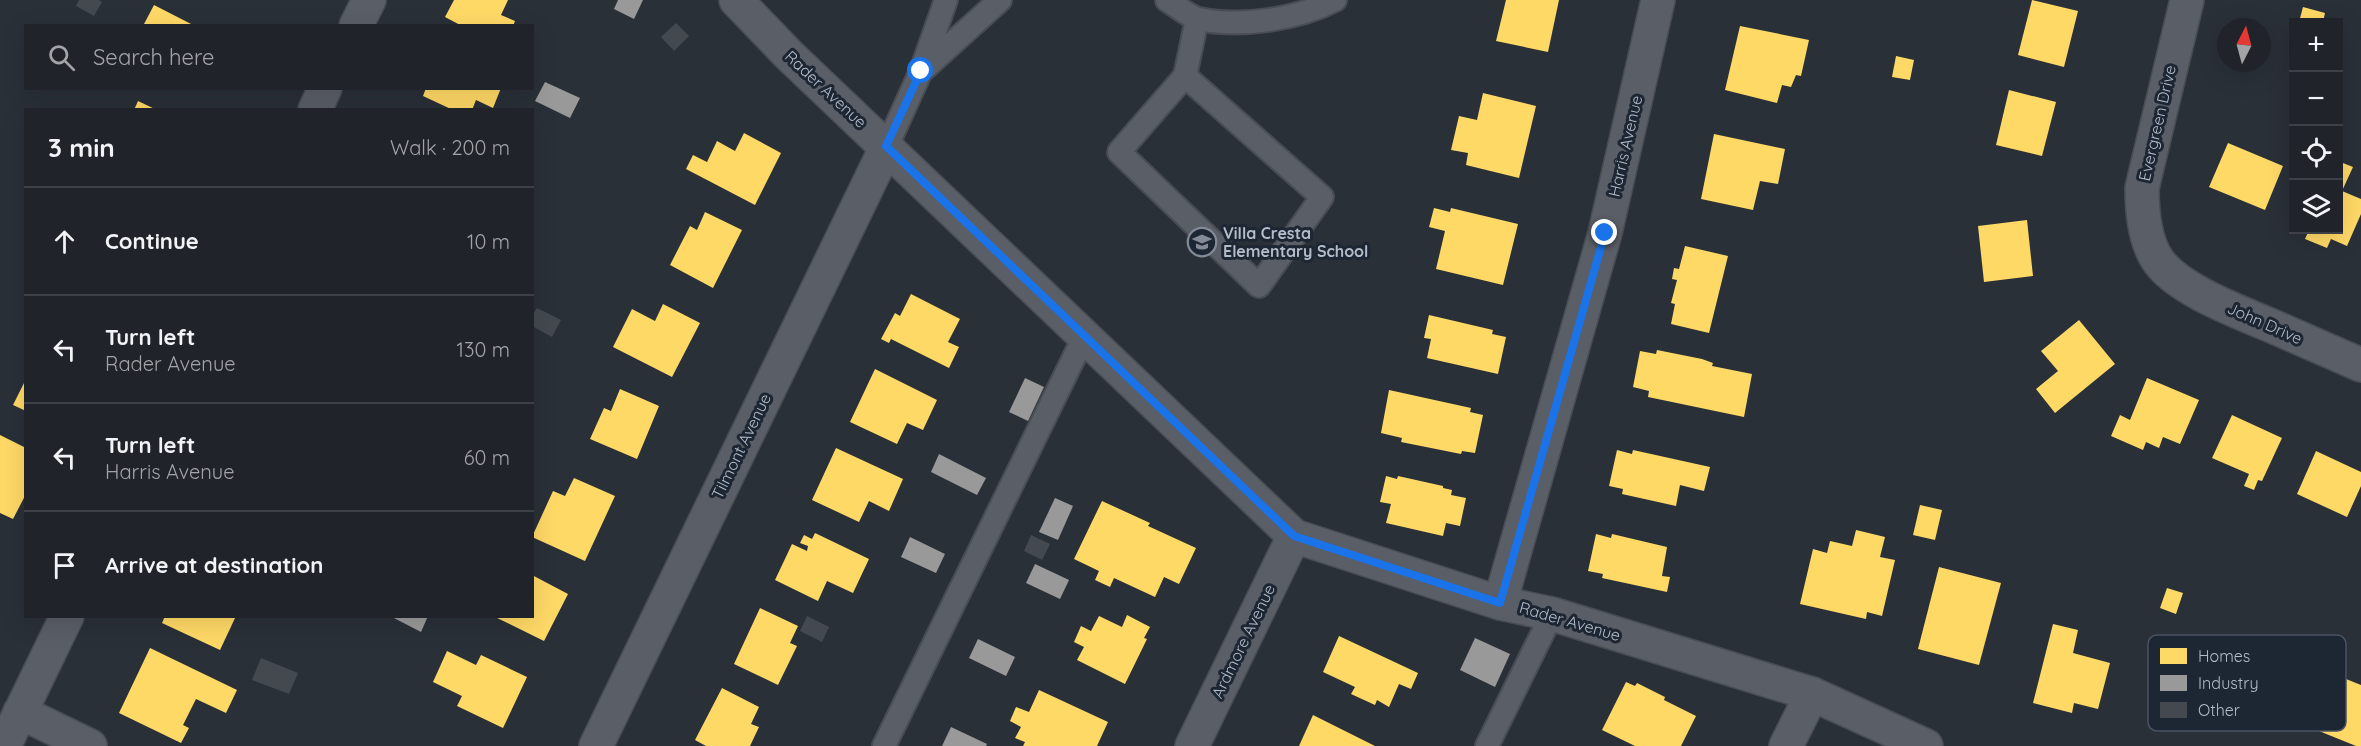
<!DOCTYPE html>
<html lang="en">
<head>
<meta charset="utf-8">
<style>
  :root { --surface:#20242a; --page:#282c32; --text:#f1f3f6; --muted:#a2a4a8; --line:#3d4147 }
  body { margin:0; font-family:Quicksand,sans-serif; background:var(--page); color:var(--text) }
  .controls { position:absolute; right:18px; top:18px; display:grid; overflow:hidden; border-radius:0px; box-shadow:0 6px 24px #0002 }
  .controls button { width:54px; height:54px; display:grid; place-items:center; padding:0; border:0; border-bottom:2px solid var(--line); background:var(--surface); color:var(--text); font:30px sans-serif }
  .compass { position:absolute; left:2217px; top:18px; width:54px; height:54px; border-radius:50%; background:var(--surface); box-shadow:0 6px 24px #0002; rotate:6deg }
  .stop { position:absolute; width:18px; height:18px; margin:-14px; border:4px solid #1a73e8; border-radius:50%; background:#fff }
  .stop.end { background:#1a73e8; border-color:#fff; box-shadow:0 2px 6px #0008 }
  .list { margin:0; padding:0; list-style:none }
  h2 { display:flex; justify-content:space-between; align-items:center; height:78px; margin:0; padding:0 24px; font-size:26px }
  h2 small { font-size:20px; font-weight:400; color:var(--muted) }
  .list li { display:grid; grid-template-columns:39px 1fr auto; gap:18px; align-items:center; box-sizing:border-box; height:108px; padding:0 24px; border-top:2px solid var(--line) }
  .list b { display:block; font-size:22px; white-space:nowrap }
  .list p { margin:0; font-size:20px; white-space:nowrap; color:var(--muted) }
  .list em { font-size:20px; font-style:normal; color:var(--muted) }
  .icon { flex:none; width:33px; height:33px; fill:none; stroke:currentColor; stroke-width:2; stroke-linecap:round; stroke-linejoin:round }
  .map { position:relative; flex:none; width:2361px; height:746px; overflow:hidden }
  .search { position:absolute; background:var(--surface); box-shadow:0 6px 24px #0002; left:24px; top:24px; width:510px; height:66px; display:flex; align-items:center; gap:15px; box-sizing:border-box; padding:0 21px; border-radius:0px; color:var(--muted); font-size:22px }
  .panel { position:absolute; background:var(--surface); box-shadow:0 6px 24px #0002; left:24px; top:108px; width:510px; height:510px; border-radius:0px }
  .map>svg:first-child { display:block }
  .homes { fill:#ffd966 }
  .industry { fill:#999 }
  .building { fill:#444950 }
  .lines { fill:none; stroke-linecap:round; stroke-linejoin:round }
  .lane-casing { stroke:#484c53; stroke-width:26 }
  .street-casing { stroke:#484c53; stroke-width:36 }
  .lane { stroke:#5a5e66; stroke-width:22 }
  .street { stroke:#5a5e66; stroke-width:33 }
  .route { stroke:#1a73e8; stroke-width:8 }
  .labels { text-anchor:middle; stroke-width:6; stroke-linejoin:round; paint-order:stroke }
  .street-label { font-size:16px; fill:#b4bcc9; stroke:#1d2633 }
  .poi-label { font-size:16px; font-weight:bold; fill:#b4bcc9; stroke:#1d2633; text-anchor:start }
  .key { fill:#1d2633; stroke:#4a5360; stroke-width:1.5 }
  .key-label { font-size:16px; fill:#b4bcc9 }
</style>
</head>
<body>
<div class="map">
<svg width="2361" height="746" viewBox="0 0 2361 746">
  <rect width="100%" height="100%" fill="#2a3038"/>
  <g class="homes">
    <path d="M454,0H508L501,15L515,21L513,26H462L445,17Z"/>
    <path d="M1506,0H1559L1548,52L1496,41Z"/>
    <path d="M2032,0L2078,11L2064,67L2018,55Z"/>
    <path d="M154,5L195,26H143Z"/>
    <path d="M2303,7L2325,13L2323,22H2299Z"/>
    <path d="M1740,26L1809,40L1801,76L1796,75L1791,87L1782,85L1777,103L1725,90Z"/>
    <path d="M1896,56L1914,60L1910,80L1892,77Z"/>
    <path d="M426,88H501L493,108L476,100L472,110H453L423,96Z"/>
    <path d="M2009,90L2056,102L2042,156L1996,145Z"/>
    <path d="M1483,93L1536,106L1519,178L1466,165L1468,153L1451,150L1459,116L1477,120Z"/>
    <path d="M138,101L157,110H134Z"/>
    <path d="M744,133L781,153L755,205L686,169L693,155L707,162L717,141L735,151Z"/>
    <path d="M1714,134L1785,149L1778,184L1760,181L1753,210L1701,199Z"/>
    <path d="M2228,143L2283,166L2265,210L2209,187Z"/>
    <path d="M2338,161L2353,167L2342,191L2361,199V214L2347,246L2331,239L2327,248L2305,239L2309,230H2338Z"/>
    <path d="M1434,208L1450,212L1451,208L1518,224L1503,285L1436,269L1445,231L1429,227Z"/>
    <path d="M705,212L742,230L713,288L670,265L690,226L697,230Z"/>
    <path d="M2027,220L2033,276L1984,282L1978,226Z"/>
    <path d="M1685,246L1728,256L1709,333L1671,324L1675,304L1671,303L1677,280L1672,279L1674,268L1679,269Z"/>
    <path d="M911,294L960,319L948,342L959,347L949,368L891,339L889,343L881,339L895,313L900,316Z"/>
    <path d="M663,304L700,323L672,377L613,347L632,309L655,321Z"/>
    <path d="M1429,315L1493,330L1492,334L1506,337L1498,374L1427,358L1431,339L1424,338Z"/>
    <path d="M2079,320L2115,364L2055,413L2036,389L2058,371L2041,351Z"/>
    <path d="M1657,350L1702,359L1713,363L1712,366L1752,374L1744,417L1648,397L1649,391L1633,387L1640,351L1656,354Z"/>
    <path d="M875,369L937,400L923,430L907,423L897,444L850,422Z"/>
    <path d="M2147,378L2199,400L2180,444L2163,437L2159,448L2146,442L2143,450L2111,436L2120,415L2130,420Z"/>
    <path d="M26,379V411L13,405Z"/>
    <path d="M620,389L659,406L637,459L590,439L604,408L611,411Z"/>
    <path d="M1389,390L1471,408L1470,412L1483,415L1475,453L1462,451L1461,454L1401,442L1402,438L1381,433Z"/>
    <path d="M2232,415L2282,438L2262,481L2258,480L2254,490L2244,486L2249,474L2212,458Z"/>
    <path d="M0,435L26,448V494L13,519L0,513Z"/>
    <path d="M836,448L903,479L889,511L869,501L859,522L812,500Z"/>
    <path d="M1617,450L1632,454L1633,450L1710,467L1704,491L1680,485L1676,506L1622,494L1623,489L1609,486Z"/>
    <path d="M2316,451L2361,472V486L2347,517L2297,494Z"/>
    <path d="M1386,476L1397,479L1398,476L1443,486V488L1452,490L1451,495L1466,498L1460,526L1446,523L1443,536L1386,523L1391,504L1380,502Z"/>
    <path d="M574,478L615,496L585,561L532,537L553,491L565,496Z"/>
    <path d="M1102,501L1150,523L1148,526L1196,548L1179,584L1164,577L1155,597L1114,578L1110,587L1095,580L1099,571L1074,559Z"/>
    <path d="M1920,505L1942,510L1935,540L1913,535Z"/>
    <path d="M1856,530L1885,537L1880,557L1895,560L1882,616L1867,612L1866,619L1800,604L1813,549L1827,553L1830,541L1852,546Z"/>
    <path d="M815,533L869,559L853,593L827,581L818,601L775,580L792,544L807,551L808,546L800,543L804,535L812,539Z"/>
    <path d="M1596,534L1611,538L1612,534L1667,547L1662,576L1670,577L1667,592L1602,578L1603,574L1588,571Z"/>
    <path d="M1939,567L2001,583L1979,665L1918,649Z"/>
    <path d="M532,575L568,594L544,641L493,616H532Z"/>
    <path d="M2167,588L2183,593L2176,614L2160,608Z"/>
    <path d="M760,608L798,626L790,643L797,646L778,685L734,664Z"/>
    <path d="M1127,615L1150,627L1144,638L1147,639L1125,684L1077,660L1084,647L1074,642L1081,626L1091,631L1099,616L1122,627Z"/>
    <path d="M165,616H236L220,650L162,623Z"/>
    <path d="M2053,624L2078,630L2073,653L2110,663L2098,709L2074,703L2072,713L2033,703Z"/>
    <path d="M1339,636L1418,673L1411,689L1399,684L1389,707L1377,700L1375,705L1351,694L1355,687L1323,672Z"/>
    <path d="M150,648L237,690L226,713L196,699L183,725L189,728L181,743L119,713Z"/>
    <path d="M447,651L476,665L481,655L527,677L503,728L457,706L462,696L433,682Z"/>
    <path d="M2341,677L2361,685V746H2356L2319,731Z"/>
    <path d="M1626,682L1635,686L1637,683L1665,697L1664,700L1696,716L1681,746H1635L1602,730Z"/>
    <path d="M722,688L759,707L751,724L759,727L750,746H706L695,740Z"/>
    <path d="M1039,690L1108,722L1097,746H1023L1025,742L1015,738L1021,727L1010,721L1016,707L1029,712Z"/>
    <path d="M1313,715L1375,746H1299Z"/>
  </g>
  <g class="industry">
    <path d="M618,0H643L634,19L614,9Z"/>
    <path d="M545,82L580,98L570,118L535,101Z"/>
    <path d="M1025,378L1044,387L1028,421L1009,412Z"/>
    <path d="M939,454L986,478L977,495L931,472Z"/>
    <path d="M1055,498L1073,506L1058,540L1039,532Z"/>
    <path d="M910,537L945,554L936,573L901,557Z"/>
    <path d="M1035,564L1069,580L1060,599L1026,583Z"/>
    <path d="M390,616H428L421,632Z"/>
    <path d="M1475,638L1510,654L1495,687L1460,670Z"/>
    <path d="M978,639L1015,657L1006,676L969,658Z"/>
    <path d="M951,727L987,744L986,746H942Z"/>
  </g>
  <g class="building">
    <path d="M79,0H99L102,2L94,16L76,6Z"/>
    <path d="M676,23L689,36L674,51L661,37Z"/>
    <path d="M537,308L561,320L552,337L532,326V316Z"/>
    <path d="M1031,535L1050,544L1042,560L1024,551Z"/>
    <path d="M807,616L829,627L822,642L800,631Z"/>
    <path d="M261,658L298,673L289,694L252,680Z"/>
  </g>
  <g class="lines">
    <g class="lane-casing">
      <g id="lane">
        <path d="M1167,0C1177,6 1189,17 1199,19C1241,28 1298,19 1335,0"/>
        <path d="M925,68L1000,0"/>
        <path d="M1185,76L1322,197L1259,286L1119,152Z"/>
        <path d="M1185,76L1197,19"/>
        <path d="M887,146L921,71L946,0"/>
        <path d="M884,746L1085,335"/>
        <path d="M1487,746L1552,614"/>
      </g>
    </g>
    <g class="street-casing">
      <g id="street">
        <path d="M736,0L789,55L1294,536L1500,603L1552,614L1812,694L1926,746"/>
        <path d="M2187,0L2142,188C2142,211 2144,239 2157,259C2176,289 2239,312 2272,326C2302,339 2331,352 2361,365"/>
        <path d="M356,26L369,0"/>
        <path d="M315,110L325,88"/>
        <path d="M1500,603L1605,233L1658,0"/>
        <path d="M20,712L90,746"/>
        <path d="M4,746L67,616"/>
        <path d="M596,746L887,146"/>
        <path d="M1192,746L1294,536"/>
        <path d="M1786,746L1812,694"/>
      </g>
    </g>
    <use href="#lane" class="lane"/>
    <use href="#street" class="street"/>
  </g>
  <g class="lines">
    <path class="route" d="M921,71L886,146L1294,536L1500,603L1605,233"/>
  </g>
  <defs>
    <g id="school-ring" transform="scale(1.5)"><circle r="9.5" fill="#1d2633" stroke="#848b96" stroke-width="1.5"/><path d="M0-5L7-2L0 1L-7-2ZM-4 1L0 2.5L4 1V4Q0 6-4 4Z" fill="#848b96"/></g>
  </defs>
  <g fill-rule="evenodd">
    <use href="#school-ring" x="1202" y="242"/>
  </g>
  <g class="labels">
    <g class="street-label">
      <text transform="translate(826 89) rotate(43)" y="6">Rader Avenue</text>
      <text transform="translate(2157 123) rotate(-77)" y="6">Evergreen Drive</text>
      <text transform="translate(1625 146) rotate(-77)" y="6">Harris Avenue</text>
      <text transform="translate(2265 323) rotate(24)" y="6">John Drive</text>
      <text transform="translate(741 446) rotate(-64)" y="6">Tilmont Avenue</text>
      <text transform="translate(1570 621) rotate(16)" y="6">Rader Avenue</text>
      <text transform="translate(1243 641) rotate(-64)" y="6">Ardmore Avenue</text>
    </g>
    <g class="poi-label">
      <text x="1223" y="239">Villa Cresta<tspan x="1223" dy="18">Elementary School</tspan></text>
    </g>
  </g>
  <rect x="2148" y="635" width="198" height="96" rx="9" class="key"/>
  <rect x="2160" y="648" width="27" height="16" fill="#ffd966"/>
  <rect x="2160" y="675" width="27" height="16" fill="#999"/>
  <rect x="2160" y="702" width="27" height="16" fill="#444950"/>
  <g class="key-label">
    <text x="2198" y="662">Homes</text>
    <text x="2198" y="689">Industry</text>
    <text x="2198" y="716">Other</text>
  </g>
</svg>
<div class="controls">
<button>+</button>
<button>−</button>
<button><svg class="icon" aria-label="locate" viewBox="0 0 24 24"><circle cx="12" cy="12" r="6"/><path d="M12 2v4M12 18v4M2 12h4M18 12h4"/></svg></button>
<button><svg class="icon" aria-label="layers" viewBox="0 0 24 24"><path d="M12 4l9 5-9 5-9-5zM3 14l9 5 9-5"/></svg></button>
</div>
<svg class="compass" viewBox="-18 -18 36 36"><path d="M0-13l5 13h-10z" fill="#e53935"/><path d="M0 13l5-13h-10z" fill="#a2a4a8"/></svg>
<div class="stop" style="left:921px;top:71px"></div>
<div class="stop end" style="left:1605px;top:233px"></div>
<div class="search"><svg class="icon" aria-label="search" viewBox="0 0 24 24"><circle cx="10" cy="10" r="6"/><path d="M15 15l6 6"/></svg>Search here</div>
<section class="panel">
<h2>3 min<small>Walk · 200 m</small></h2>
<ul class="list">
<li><svg class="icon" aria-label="ahead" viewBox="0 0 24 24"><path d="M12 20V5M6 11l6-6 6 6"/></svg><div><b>Continue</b></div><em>10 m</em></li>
<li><svg class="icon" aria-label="left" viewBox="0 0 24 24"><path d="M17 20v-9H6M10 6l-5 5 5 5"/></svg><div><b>Turn left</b><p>Rader Avenue</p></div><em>130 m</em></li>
<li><svg class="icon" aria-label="left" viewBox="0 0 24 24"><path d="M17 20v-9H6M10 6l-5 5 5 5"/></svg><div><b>Turn left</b><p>Harris Avenue</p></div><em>60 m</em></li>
<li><svg class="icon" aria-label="arrive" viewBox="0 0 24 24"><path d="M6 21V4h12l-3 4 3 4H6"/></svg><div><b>Arrive at destination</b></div></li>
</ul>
</section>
</div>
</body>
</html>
